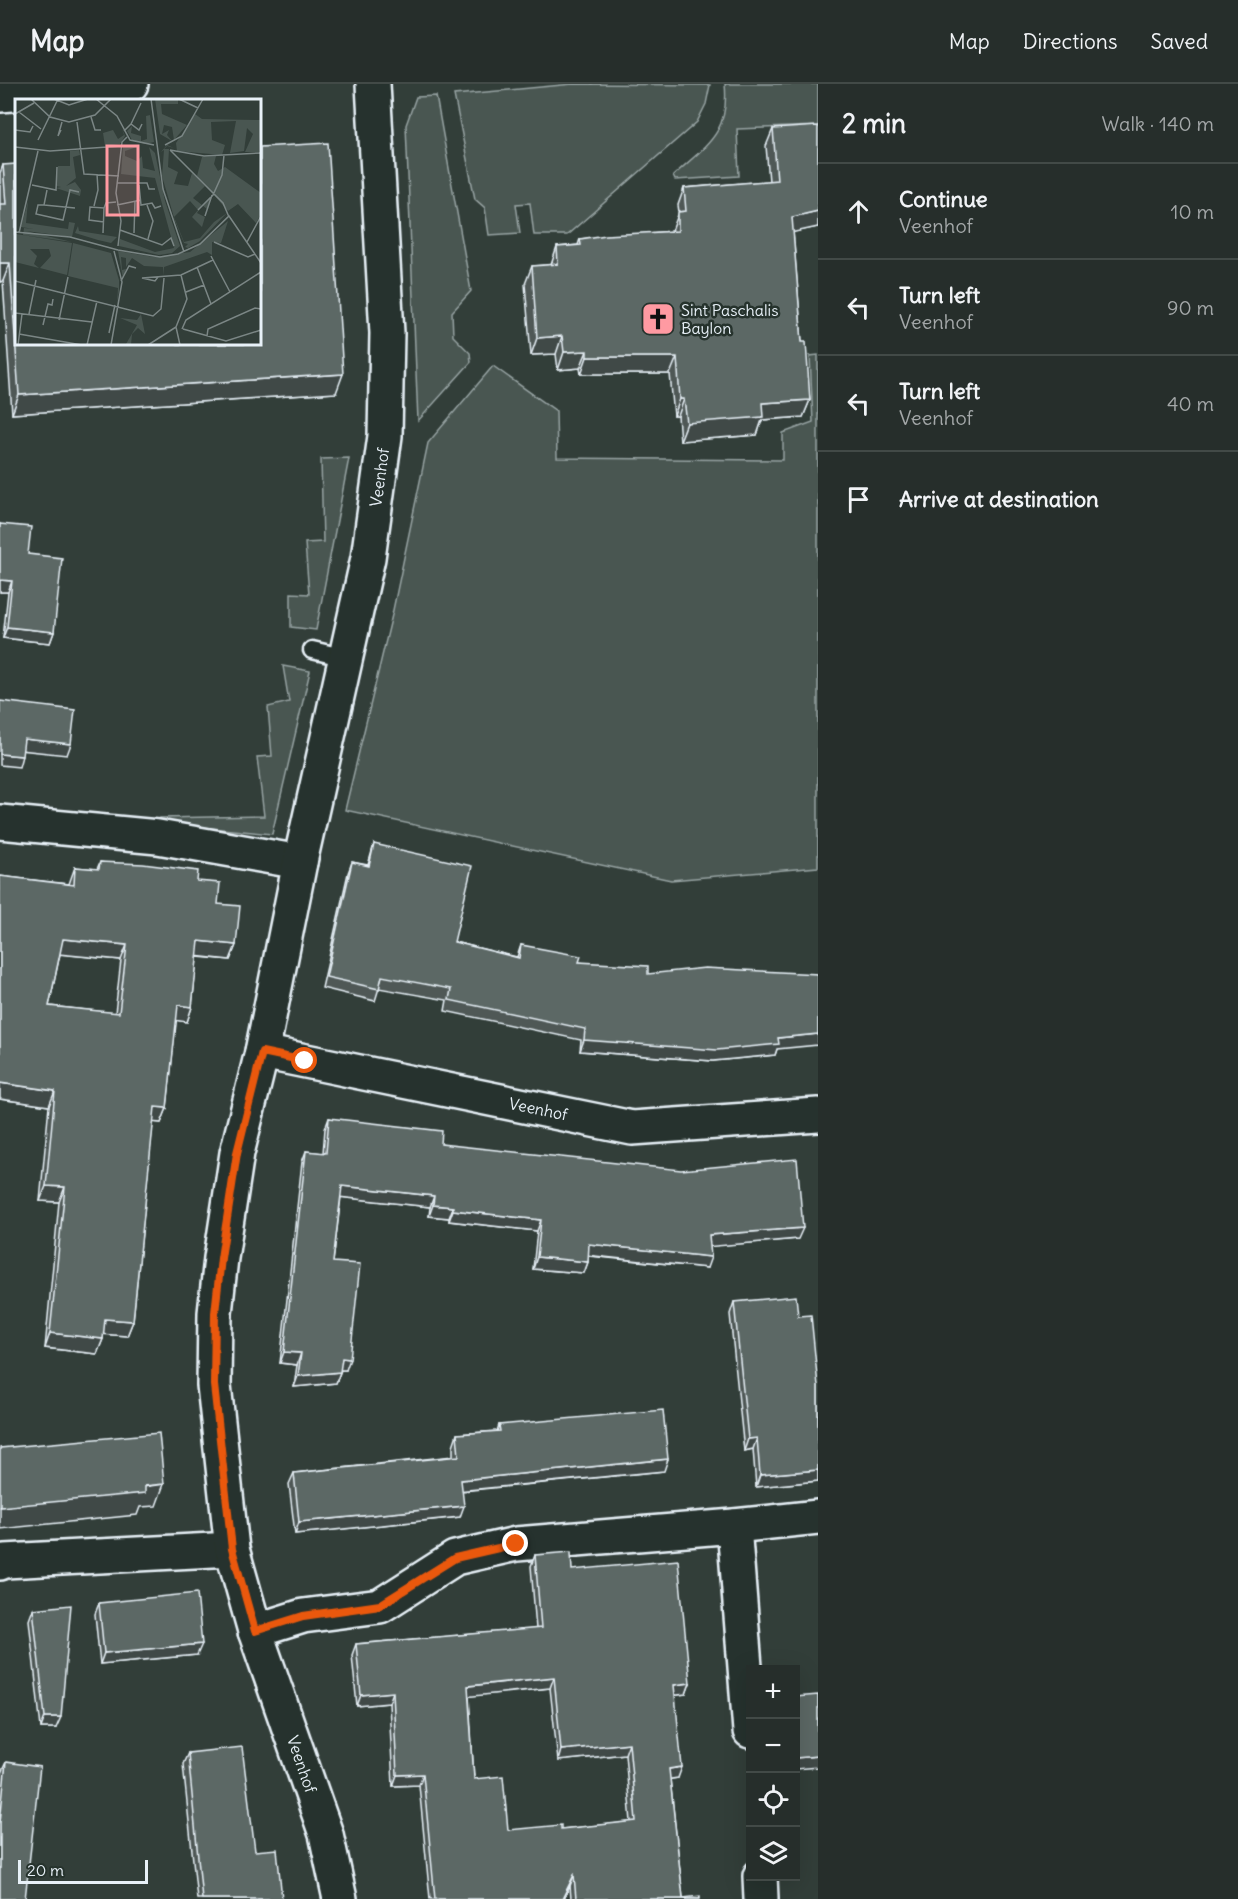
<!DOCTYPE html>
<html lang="en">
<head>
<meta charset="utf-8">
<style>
  :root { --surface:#262e2b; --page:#323a37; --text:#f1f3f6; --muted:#a4a8a9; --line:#424a47 }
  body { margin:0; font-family:Delius,sans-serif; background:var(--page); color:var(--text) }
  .controls { position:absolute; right:18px; bottom:18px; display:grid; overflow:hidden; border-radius:0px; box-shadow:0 6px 24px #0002 }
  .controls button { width:54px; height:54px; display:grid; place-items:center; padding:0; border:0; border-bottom:2px solid var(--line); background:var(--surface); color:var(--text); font:30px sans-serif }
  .scale { position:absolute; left:18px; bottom:15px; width:130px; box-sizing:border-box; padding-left:6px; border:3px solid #e8f1f8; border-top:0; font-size:16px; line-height:21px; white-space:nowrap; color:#e8f1f8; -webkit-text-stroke:4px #26332d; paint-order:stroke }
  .stop { position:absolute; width:18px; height:18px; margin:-14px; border:4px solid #ea580c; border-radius:50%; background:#fff }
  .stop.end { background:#ea580c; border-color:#fff; box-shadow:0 2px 6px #0008 }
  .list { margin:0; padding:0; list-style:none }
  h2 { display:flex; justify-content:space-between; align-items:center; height:78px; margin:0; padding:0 24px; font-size:26px }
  h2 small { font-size:20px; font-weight:400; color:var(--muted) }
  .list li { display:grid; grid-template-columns:39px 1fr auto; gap:18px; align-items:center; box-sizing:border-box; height:96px; padding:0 24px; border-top:2px solid var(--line) }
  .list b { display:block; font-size:22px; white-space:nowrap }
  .list p { margin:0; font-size:20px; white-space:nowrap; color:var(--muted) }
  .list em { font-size:20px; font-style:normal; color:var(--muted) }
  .icon { flex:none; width:33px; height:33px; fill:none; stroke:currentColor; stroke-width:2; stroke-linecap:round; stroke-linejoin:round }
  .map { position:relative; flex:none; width:818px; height:1815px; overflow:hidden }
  header { display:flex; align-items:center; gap:36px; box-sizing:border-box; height:84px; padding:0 30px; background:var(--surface); border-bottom:2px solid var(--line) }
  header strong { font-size:28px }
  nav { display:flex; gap:33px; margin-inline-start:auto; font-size:21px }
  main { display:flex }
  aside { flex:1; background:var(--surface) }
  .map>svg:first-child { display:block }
  .green { fill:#495651; stroke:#98a4a4; stroke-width:1.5 }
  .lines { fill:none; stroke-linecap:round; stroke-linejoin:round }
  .lane-casing { stroke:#e8f1f8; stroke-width:21 }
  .street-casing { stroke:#e8f1f8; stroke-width:38 }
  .lane { stroke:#26332d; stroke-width:16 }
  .street { stroke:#26332d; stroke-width:33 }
  .wall { fill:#4f5957; stroke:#e8f1f8; stroke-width:1.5; fill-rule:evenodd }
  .shaded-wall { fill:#404947; stroke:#e8f1f8; stroke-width:1.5 }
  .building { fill:#5c6865; stroke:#e8f1f8; stroke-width:1.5; fill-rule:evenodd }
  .route { stroke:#ea580c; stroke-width:8 }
  .labels { text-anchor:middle; stroke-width:5; stroke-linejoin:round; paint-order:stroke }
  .poi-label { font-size:16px; fill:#e8f1f8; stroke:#26332d; text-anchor:start }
  .street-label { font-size:16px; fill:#e8f1f8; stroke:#26332d }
  .inset-road { fill:none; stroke:#7b8685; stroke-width:1.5 }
  .view { fill:#ff9aa2; fill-opacity:0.15; stroke:#ff9aa2; stroke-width:3 }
  .inset-edge { fill:none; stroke:#e8f1f8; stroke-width:3 }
</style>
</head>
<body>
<header>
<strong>Map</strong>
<nav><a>Map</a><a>Directions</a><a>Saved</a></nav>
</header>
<main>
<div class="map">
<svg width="818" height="1815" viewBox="0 0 818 1815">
  <rect width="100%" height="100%" fill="#323e39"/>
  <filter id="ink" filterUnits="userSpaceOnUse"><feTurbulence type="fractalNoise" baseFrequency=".0167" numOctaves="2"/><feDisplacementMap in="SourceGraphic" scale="12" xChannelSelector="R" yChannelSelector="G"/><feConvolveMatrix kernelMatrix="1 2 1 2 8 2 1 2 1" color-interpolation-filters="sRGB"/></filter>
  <g filter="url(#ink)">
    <g class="green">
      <path d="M573,0L710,1L706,20L697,38L567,151H534L530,119L516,120L520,149L489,151L485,124L475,115L454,11Z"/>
      <path d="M725,0H818V42L737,45L739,92L675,96L673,92C706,61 730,50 725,0Z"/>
      <path d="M436,12L471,207L452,228L453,252L470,269L471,278L418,337L406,41L416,13Z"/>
      <path d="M818,271V783L671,796L345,726L392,531L428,359L493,282L556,327L557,374L783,376V349L813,338L810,272Z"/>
      <path d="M349,374L316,546L291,543V509L309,510L305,459L323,458L321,375Z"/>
      <path d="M283,582L310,587L272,750L160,739V734L264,732L257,673L272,672L268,623L289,618Z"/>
    </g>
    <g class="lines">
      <g class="lane-casing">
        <path id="lane" d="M312,566L346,574"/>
      </g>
      <g class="street-casing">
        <g id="street">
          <path d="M0,11L131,0"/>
          <path d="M0,738L158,753L300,778"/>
          <path id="s1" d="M262,968L632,1044L818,1031"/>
          <path d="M734,1442L750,1647"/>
          <path d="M0,1479L5,1477L232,1465"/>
          <path d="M255,1547L303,1532L380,1522L455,1474L516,1460L734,1442L818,1433"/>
          <path d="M760,1792L761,1815"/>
          <path id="s2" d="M340,1815L326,1750L255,1547L232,1465L214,1301L215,1229L221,1174L237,1069L262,968L300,778L368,474L385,352L387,249L373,0"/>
        </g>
      </g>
      <use href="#lane" class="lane"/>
      <use href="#street" class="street"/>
    </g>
    <g class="wall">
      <path d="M773,45L818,143L793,148L802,258L810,316L803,333L762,336L757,351L680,357L678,332H674L670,290H581L580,284L558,286L556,270L531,271L525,200L532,182L551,181L557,163L578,161L580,155L672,147L679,128L678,121L684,104L769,97L766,62Z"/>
      <path d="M3,81L336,309L12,330L3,197L0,198V89Z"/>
      <path d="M0,440L28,470L54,548L50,559L3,554L8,508H0Z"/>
      <path d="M374,760L454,858L517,873L521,861L579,878L648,890L777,965L775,971L713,977L580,967L581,956L445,927L447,916L379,904L375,917L322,904L348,789L352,778L368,781Z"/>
      <path d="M100,778L197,797L218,820L236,861L230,876L197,873L192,923L187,938L176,936L167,1024L161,1039L153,1038L133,1237L127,1252L103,1250V1255L97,1270L45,1264L59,1118L40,1117L49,1022L0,1015V792L69,800L75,783L97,785ZM60,870L121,876L115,929L49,922Z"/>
      <path d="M329,1034L441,1060L798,1155L710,1162L707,1184L588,1172V1178L584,1189L533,1185L537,1147L449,1137V1134L429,1132L430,1123L341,1113L333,1178L346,1286H341L336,1299L294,1303L297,1281L280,1279L302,1078L306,1067L323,1069L325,1045Z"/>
      <path d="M734,1218L798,1232L818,1302V1397L756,1403L753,1365L744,1367L730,1230Z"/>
      <path d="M499,1341L664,1387L462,1407L460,1433L295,1450L289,1400L294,1389L453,1372V1362L457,1350L497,1347Z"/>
      <path d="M535,1471L572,1486L690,1599L686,1610L675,1611L678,1694L670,1695L683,1814L700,1815H571L570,1802L564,1815H430L419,1701L393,1702L389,1619L357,1622L352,1571L356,1560L536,1545L531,1482ZM550,1604L558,1677L625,1670L631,1738L561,1745L508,1746L474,1695L469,1612Z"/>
      <path d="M99,1519L197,1571L100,1580L95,1530Z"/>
      <path d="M33,1525L56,1644H41L29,1536Z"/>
      <path d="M188,1669L282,1815H197L183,1680Z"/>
      <path d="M6,1678L0,1815V1705L1,1689Z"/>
    </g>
    <g class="shaded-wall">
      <path d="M818,127V143L786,150L792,133Z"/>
      <path d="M0,179H10L3,197L0,198Z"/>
      <path d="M562,252L556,270L531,271L537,254Z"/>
      <path d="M587,267L580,284L558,286L564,268Z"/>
      <path d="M587,273H677L670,290H581Z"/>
      <path d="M343,290L336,309L12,330L19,311Z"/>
      <path d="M680,315H684L678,332H674Z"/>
      <path d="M810,316L803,333L762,336L757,351L680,357L687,339L762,319Z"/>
      <path d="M0,496L12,497L8,508H0Z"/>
      <path d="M7,543L54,548L50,559L3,554Z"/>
      <path d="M24,655L71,660L67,671L20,666Z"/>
      <path d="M0,670L22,672L19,683L0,681Z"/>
      <path d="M63,855L127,861L121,876L58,870Z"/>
      <path d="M199,857L236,861L230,876L194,872Z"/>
      <path d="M178,921L192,923L187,938L173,936Z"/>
      <path d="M818,950V961L777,965L775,971L713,977L580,967L584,956L778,954Z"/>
      <path d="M0,999L55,1007L49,1022L0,1015Z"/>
      <path d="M155,1023L167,1024L161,1039L149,1038Z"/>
      <path d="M46,1102L65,1103L59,1118L40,1117Z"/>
      <path d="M342,1102L434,1112L430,1123L338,1113Z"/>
      <path d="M433,1121L453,1123L449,1134L429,1132Z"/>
      <path d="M453,1126L541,1136L537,1147L449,1137Z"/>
      <path d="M803,1144L798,1155L705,1163L709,1151Z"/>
      <path d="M589,1160L711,1173L707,1184L585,1171Z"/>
      <path d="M537,1173L588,1178L584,1189L533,1185Z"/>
      <path d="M105,1235L133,1237L127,1252L99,1250Z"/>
      <path d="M50,1249L103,1255L97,1270L45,1264Z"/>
      <path d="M284,1268L301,1269L297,1281L280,1279Z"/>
      <path d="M342,1274L350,1275L346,1286H338Z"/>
      <path d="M340,1288L336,1299L294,1303L298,1292Z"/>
      <path d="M757,1354L753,1365L744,1367L748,1355Z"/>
      <path d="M668,1375L664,1387L457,1407L461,1396Z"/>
      <path d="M818,1386V1397L756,1403L760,1391Z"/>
      <path d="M164,1400L156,1422L140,1423L137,1431L0,1445V1423Z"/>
      <path d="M464,1422L460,1433L295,1450L299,1438Z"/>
      <path d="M202,1560L197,1571L100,1580L104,1569Z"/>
      <path d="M554,1593L550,1604L464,1613L468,1602Z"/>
      <path d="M690,1599L686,1610L670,1612L674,1601Z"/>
      <path d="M393,1608L389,1619L357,1622L361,1611Z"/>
      <path d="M45,1633H61L56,1644H41Z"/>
      <path d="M629,1659L625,1670L558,1677L561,1666Z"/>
      <path d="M818,1672V1683L795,1685V1674Z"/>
      <path d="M682,1683L678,1694L665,1696L669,1685Z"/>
      <path d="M423,1690L419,1701L393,1702L397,1691Z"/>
      <path d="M574,1791L570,1802L564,1815H562Z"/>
    </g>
    <g class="building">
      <path d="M818,42V127L792,133L802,258H806L810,316L762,319L763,333L687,339L684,315H680L677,273H587V267L564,268L562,252L537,254L532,182L558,180L557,163L581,161L580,155L606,151L678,147V128L686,127L684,104L777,96L773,45Z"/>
      <path d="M328,59L343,290L19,311L10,179H0V120H6L3,81L16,80V260H260V63Z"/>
      <path d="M0,440L31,443L28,470L62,474L54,548L7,543L12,497L0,496Z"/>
      <path d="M0,617L75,626L71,660L24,655L22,672L0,670Z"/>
      <path d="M374,760L472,782L454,858L519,874L521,861L581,872L579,878L648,882V890L705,884L818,890V950L778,954L779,960L717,966L584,956L585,945L449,916L451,905L382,892L379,905L326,893L352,778L369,782Z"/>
      <path d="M100,778L143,780L198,787L197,797L220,799L218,820L240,822L236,861L199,857L192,923L178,921L167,1024L155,1023L133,1237L105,1235L103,1255L50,1249L65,1103L46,1102L55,1007L0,999V792L74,801L75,783L99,785ZM63,855L127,861L119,929L49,922Z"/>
      <path d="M329,1034L442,1047L441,1060L681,1086L797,1075L803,1144L709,1151L711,1173L589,1160L588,1178L537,1173L541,1136L453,1126V1123L433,1121L434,1112L342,1102L333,1178L360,1180L350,1275L342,1274L340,1288L298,1292L301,1269L284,1268L306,1067L326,1069Z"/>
      <path d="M796,1212L798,1232L811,1231L818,1302V1386L760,1391L757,1354L748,1355L734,1218Z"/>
      <path d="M663,1326L668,1375L461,1396L464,1422L299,1438L294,1389L459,1372L457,1350L500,1347L499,1341Z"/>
      <path d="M159,1349L164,1400L145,1402V1409L0,1423V1364Z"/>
      <path d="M571,1468L572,1486L678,1476L690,1599L674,1601L682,1683L669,1685L683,1814L700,1812V1815H576L574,1791L562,1815H435L423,1690L397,1691L393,1608L361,1611L356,1560L541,1544L535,1471ZM554,1593L561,1666L629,1659L636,1737L561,1745V1741L508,1746L503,1692L474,1695L468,1602Z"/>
      <path d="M197,1509L202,1560L104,1569L99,1519Z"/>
      <path d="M71,1521L61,1633H45L33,1525Z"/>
      <path d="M818,1611V1672L795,1674V1613Z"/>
      <path d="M242,1663L255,1767L277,1765L282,1815H202L188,1669Z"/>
      <path d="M6,1678L40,1683L25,1815H0V1739Z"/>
    </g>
  </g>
  <g class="lines" filter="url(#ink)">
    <path class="route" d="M305,977L262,968L237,1069L221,1174L215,1229L214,1301L232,1465L255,1547L303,1532L380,1521L455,1474L516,1460"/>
  </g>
  <defs>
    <g id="church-square" transform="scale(1.725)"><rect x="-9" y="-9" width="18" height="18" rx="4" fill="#ff9aa2" stroke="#26332d"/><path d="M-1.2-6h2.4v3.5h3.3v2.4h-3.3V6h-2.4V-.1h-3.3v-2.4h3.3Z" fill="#111"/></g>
  </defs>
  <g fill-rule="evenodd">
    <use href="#church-square" x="658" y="235"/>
  </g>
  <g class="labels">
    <g class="poi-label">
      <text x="681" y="232">Sint Paschalis<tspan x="681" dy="18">Baylon</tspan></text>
    </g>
    <g class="street-label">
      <text dy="6" stroke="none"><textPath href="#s2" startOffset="1456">Veenhof</textPath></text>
      <text dy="6" stroke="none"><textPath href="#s1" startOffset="282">Veenhof</textPath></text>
      <text transform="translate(302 1680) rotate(71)" y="6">Veenhof</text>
    </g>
  </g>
  <g transform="translate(15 15)">
    <rect width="246" height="246" fill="#323e39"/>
    <path d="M140,0H163V5H146L147,15L172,26L159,41L157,28L149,26L147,35L154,31L152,36L157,42L145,35ZM180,15L187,20L246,21L244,53H230L238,35L232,29L229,52L215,54L221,22L196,23L197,41L210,46L207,56L162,52L161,44ZM135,16L139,43L130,45L117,41L112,32L117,27L116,34L126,37V42L132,40L131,17ZM107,30L110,37L105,45L90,47L88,34L98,31L103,40L109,36ZM152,46L159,49L152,47L149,50H154L153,68L163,73L159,85L173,87L177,74L190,87L178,99L187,106L196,97L192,110L187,106L182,114L190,118L187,128L177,118L183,111L175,102L159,118L169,143L185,139L199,123L212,114L185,142L173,149L170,148L173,145L169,144L160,122L147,77L149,51L146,53ZM125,47L110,52V57L122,62L127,57L126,47L128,69L140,72L134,48L140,54L150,102L165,147L157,154L144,156L104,147L105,140L140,153L159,149L140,79L106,75L108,48ZM64,51L65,56L58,58L61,79L51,87L60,83L66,91L65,97L41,89L46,88L41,87L43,67H55V52ZM201,57L199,65L203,72L210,68L246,94V115L241,124L223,105L213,112L182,77L187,58ZM13,102L11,124L53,130L54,123L60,124L57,138L11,132L57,143L8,136L9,129L19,130L6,128ZM213,122L206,144L197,143V156L192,153L149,168L148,177V168L129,167L117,159L111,168V159L106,158L107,171L111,170L108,180L103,152L139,158L175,153ZM63,127L64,132L102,138L96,144L83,141L60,134ZM1,135L57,144L52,176L25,169L36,157L34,150H15L22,157L19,165L24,169L0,163ZM58,144L96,154L104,181V192L102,205L103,189L53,177ZM126,215L130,235L123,229L117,235L116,246H103L111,245L122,226L105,219L122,221Z" fill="#495651"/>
    <path class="inset-road" d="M16,0L35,18L54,23L80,16L96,0M39,0L54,6L73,0M81,0L102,17L115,41L139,46M136,0L148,90L169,153M164,0L183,9M4,13L26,30M0,15L19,4M76,18L80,31H86M62,23L69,75L104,77M116,25L126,4M0,31L15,33L18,27M46,31L43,37L47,23M109,32L116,25L124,31L127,25M23,41L43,0M150,46L167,37L188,0M0,48L35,52L107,47M155,51L208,104L214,118M155,51L189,57L246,54M102,84H132L134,90H140M17,86L41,91L42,68M124,86L126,106L137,104L140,109L146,107M32,91L29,106H23L21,115L48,121L55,91L64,93M29,106L60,109M102,106L126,101M132,106L138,122L133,140M79,107L83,91L82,75M183,111L198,96L207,76L209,56M190,117L197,96M89,123L74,121L75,108L89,109L91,104L101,103M105,131L147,146L156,139L159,147M0,133L55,138L103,151M4,134L23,52M88,134L89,109M119,134L120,102M199,143L233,158L240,155M232,143L246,117M103,147L106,122L101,94L107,43L112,38M103,151L145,158L163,155L185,145L214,117L246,164M196,157L215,193M182,168L196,205M143,178L140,182L127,179L166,176L198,161M0,182L138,217L146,210L149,179M106,182L114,167L121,169M171,193L189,186M0,214L77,223M14,215L21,181M44,221L53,178M28,226L33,205L37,206L38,200M161,228L172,200L166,176M161,228L165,246M167,230L171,221L246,173M168,230L211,242L246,231M94,234L100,206M4,235L67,246M192,237L193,230L240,209L246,210M3,246L7,215M72,246L82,202M96,246L107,183L99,152M133,246L161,228"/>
    <path class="view" d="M92,47H123V116H92Z"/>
    <rect width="246" height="246" class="inset-edge"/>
  </g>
</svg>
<div class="controls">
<button>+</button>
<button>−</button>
<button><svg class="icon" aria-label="locate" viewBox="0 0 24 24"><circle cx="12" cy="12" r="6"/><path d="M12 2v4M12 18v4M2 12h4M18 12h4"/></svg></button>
<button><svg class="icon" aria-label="layers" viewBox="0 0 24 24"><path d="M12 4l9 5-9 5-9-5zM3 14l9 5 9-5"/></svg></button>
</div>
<div class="scale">20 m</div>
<div class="stop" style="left:305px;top:977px"></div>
<div class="stop end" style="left:516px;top:1460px"></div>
</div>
<aside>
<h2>2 min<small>Walk · 140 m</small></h2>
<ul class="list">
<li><svg class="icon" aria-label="ahead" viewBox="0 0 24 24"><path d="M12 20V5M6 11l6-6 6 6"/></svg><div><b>Continue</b><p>Veenhof</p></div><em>10 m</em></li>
<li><svg class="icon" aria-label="left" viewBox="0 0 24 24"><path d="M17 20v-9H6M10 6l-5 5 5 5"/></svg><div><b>Turn left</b><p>Veenhof</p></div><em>90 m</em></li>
<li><svg class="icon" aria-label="left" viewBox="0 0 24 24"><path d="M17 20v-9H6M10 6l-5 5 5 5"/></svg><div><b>Turn left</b><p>Veenhof</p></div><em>40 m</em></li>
<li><svg class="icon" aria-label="arrive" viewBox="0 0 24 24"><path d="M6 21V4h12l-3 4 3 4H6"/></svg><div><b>Arrive at destination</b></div></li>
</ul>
</aside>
</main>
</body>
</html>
